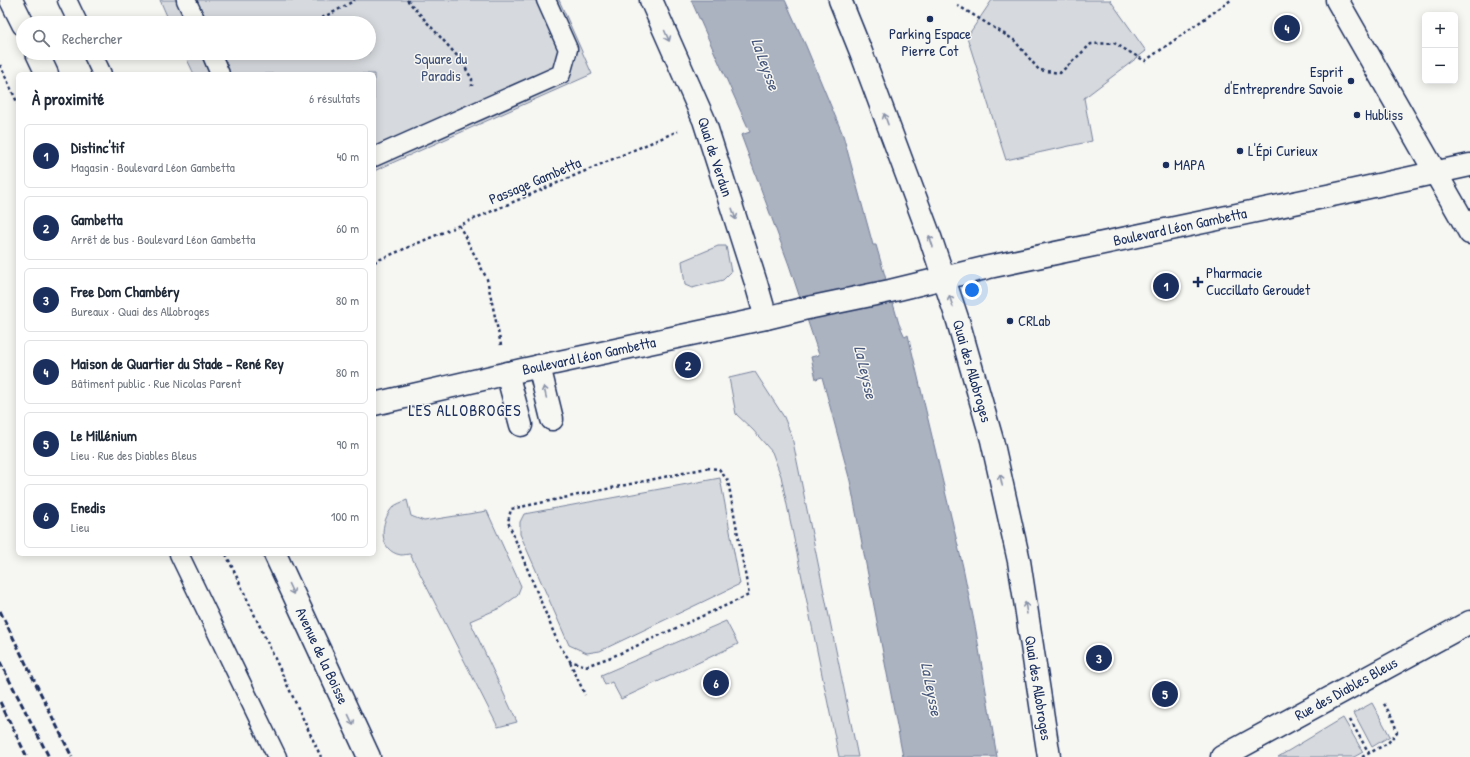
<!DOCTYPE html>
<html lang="fr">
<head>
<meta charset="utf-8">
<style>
  :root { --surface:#fff; --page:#f6f6f7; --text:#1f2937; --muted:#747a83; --line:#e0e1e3; --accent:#1b2f5e }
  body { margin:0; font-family:"Patrick Hand",sans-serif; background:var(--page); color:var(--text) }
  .controls { position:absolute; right:12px; top:12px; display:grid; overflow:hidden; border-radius:6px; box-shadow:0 2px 10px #0003 }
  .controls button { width:36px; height:36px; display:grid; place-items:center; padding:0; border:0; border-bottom:1px solid var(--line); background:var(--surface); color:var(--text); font:20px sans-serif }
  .you { position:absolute; left:972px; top:290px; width:14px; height:14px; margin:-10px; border:3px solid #fff; border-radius:50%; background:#1a73e8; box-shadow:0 0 0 6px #1a73e833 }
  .badge { display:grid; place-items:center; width:26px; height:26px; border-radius:50%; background:var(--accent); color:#fff; font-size:13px; font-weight:700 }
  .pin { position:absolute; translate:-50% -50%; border:2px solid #fff; box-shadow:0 1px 4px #0006 }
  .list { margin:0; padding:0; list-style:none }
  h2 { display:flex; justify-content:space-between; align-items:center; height:52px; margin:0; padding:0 16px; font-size:17px }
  h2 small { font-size:13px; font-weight:400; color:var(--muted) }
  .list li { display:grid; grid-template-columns:26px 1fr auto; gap:12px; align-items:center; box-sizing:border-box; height:64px; margin:0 8px 8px; padding:0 8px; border:1px solid var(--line); border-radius:6px }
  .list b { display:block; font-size:15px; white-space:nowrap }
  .list p { margin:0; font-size:13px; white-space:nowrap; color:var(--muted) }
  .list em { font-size:13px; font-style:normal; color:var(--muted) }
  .icon { flex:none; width:22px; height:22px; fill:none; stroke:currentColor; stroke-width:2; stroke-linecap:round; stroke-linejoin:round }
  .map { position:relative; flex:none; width:1470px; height:757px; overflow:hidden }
  .search { position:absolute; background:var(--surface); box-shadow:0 2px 10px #0003; left:16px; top:16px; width:360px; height:44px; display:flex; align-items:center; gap:10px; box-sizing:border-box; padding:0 14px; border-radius:22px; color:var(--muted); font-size:15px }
  .panel { position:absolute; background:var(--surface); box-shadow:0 2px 10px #0003; left:16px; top:72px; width:360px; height:484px; border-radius:6px }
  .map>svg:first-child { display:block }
  .green { fill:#d6d9dd; stroke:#78849e }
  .water { fill:#abb2c0; stroke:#717e99 }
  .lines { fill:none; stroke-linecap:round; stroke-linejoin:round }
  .service-casing { stroke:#1b2f5e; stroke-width:21 }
  .minor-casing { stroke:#1b2f5e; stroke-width:25 }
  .tertiary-casing { stroke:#1b2f5e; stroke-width:25 }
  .secondary-casing { stroke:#1b2f5e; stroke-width:25 }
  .primary-casing { stroke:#1b2f5e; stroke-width:25 }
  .path { stroke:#1b2f5e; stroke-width:2.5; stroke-dasharray:3 3; stroke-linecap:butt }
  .service { stroke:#f6f6f2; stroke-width:18 }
  .minor { stroke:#f6f6f2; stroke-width:22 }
  .tertiary { stroke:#f6f6f2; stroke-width:22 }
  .secondary { stroke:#f6f6f2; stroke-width:22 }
  .primary { stroke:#f6f6f2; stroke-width:22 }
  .rail { stroke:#1b2f5e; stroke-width:3; stroke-dasharray:6 3; stroke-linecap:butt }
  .oneway { stroke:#8892a8 }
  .poi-dot { fill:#1b2f5e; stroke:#f6f6f2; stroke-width:1.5 }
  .labels { text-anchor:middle; stroke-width:3; stroke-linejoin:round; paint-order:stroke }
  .poi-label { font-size:15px; fill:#1b2f5e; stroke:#f6f6f2; text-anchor:start }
  .park-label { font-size:15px; fill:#405177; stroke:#f6f6f2 }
  .street-label { font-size:15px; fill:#1b2f5e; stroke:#f6f6f2 }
  .water-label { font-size:16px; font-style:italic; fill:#46567b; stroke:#f6f6f2 }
  .neighbourhood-label { font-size:16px; letter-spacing:1px; fill:#1b2f5e; stroke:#f6f6f2 }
</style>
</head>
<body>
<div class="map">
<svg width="1470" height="757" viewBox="0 0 1470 757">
  <rect width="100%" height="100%" fill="#f6f6f2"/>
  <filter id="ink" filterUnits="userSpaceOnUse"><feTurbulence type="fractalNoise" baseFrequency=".025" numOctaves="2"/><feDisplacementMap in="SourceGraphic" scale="8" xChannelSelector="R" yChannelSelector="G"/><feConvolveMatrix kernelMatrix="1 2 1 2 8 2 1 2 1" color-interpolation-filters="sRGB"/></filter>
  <g filter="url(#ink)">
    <g class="green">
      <path d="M160,0H559L592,74L374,171V74H194L184,53H369V23H170Z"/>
      <path d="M992,0H1110L1146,51L1084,98L1092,141L1006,160L967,37Z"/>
      <path d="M718,246H726L731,272L723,280L692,288L685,285L682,261Z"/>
      <path d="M755,372L784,417L792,437L858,757H839L781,476L772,452L753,430L736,414L729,378Z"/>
      <path d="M720,478L740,584L600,651L587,653L569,645L520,534V522L524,514Z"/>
      <path d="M407,500L411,516L424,521L487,511L521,586L517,596L500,608L470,621L517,722L498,727L410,554C408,554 404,555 401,555C377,551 380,521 393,507C396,504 403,502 407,500Z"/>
      <path d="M726,621L738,644L621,699L612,682L605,685L601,675Z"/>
      <path d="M1372,703L1390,736L1372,747L1354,713Z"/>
      <path d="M1343,718L1363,752L1354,757H1278Z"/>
    </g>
    <path class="water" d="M691,0H785L806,46L843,135L873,245H876L899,324L905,337L908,335L963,567L976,631L997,757H903L850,481L822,377L816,379L811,357L819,355L789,265L741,135L750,132Z"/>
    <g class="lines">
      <g class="service-casing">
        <g id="service">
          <path d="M67,0L78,23"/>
          <path d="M186,0L197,23"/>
          <path d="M92,53L102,74"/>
          <path d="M211,53L220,74"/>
          <path d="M374,157L561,74L568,49L546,0"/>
          <path d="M179,554L277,757"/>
        </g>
      </g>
      <g class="minor-casing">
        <g id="minor">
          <path d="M11,0L23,24"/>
          <path d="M37,53L47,74"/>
          <path d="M539,366L552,419"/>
          <path d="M507,373L521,425"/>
          <path d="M1222,757L1470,622"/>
        </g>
      </g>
      <g class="tertiary-casing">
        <path id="tertiary" d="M1337,0L1470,233"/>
      </g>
      <g class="secondary-casing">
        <path id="secondary" d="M766,318L803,309L890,291L989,267L1337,194L1470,165"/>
      </g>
      <g class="primary-casing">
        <g id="primary">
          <path d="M840,0L861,52L930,237L958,321L992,440L1019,561L1049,757"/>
          <path d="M374,404L522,370L766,318L756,283L704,120L651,0"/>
          <path d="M275,554L369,757"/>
        </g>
      </g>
      <g class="path">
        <path d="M407,0L460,59L472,79V86"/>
        <path d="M957,5L1014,40L1039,70L1060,73L1091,44L1114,43L1145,61L1231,0"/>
        <path d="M311,23L334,12L355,0"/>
        <path d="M0,65L18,104"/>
        <path d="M459,225L487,279L501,345"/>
        <path d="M374,262L678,131"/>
        <path d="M707,468L719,469L728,481L749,595L614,656L586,666L570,661L558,643L508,522L511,509Z"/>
        <path d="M226,554L321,757"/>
        <path d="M570,662L585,695"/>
        <path d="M1350,720L1369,753"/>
        <path d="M1362,757L1388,743L1397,732L1393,719L1383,702"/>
      </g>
      <use href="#service" class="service"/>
      <use href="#minor" class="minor"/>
      <use href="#tertiary" class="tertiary"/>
      <use href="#secondary" class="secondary"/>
      <use href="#primary" class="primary"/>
      <g class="rail">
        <path d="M0,611L72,757"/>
        <path d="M0,662L49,757"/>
        <path d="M0,702L27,757"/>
      </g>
    </g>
    <defs><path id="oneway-shaft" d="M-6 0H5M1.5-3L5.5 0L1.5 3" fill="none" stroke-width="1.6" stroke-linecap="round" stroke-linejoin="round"/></defs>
    <g class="oneway">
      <use href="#oneway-shaft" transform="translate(667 36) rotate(66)"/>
      <use href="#oneway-shaft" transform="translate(886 119) rotate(-110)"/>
      <use href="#oneway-shaft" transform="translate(734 214) rotate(72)"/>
      <use href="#oneway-shaft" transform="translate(931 241) rotate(-109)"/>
      <use href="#oneway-shaft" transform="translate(951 301) rotate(-108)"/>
      <use href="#oneway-shaft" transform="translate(545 392) rotate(-103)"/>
      <use href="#oneway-shaft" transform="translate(1001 480) rotate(-102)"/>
      <use href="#oneway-shaft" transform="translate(291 589) rotate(65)"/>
      <use href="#oneway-shaft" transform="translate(1026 608) rotate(-99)"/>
      <use href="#oneway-shaft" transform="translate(351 720) rotate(65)"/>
    </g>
  </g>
  <g class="poi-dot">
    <circle cx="930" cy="19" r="4"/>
    <circle cx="1351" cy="81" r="4"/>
    <circle cx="1357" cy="115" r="4"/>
    <circle cx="1240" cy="151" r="4"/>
    <circle cx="1166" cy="165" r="4"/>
    <path d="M1196 276h4v4h4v4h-4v4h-4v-4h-4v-4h4z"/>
    <circle cx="1010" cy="321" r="4"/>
  </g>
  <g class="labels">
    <g class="poi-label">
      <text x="930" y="39" text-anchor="middle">Parking Espace<tspan x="930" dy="17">Pierre Cot</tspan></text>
      <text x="1343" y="77" text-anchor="end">Esprit<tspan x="1343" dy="17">d'Entreprendre Savoie</tspan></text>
      <text x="1365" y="120">Hubliss</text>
      <text x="1248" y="156">L'Épi Curieux</text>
      <text x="1174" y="170">MAPA</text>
      <text x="1206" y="278">Pharmacie<tspan x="1206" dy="17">Cuccillato Geroudet</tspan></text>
      <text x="1018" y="326">CRLab</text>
    </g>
    <g class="park-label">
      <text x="441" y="64">Square du<tspan x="441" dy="17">Paradis</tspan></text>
    </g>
    <g class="street-label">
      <text transform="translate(715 157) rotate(72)" y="5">Quai de Verdun</text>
      <text transform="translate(535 181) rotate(-23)" y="5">Passage Gambetta</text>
      <text transform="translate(1180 227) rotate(-12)" y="5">Boulevard Léon Gambetta</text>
      <text transform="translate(589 356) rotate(-12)" y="5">Boulevard Léon Gambetta</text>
      <text transform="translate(972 371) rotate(74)" y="5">Quai des Allobroges</text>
      <text transform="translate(322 656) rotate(65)" y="5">Avenue de la Boisse</text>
      <text transform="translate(1038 688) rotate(81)" y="5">Quai des Allobroges</text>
      <text transform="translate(1346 689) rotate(-29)" y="5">Rue des Diables Bleus</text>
    </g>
    <g class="water-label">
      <text transform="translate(766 64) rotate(70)" y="6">La Leysse</text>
      <text transform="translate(866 372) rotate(77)" y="6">La Leysse</text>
      <text transform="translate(932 689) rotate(79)" y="6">La Leysse</text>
    </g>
    <g class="neighbourhood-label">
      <text x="465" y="416">LES ALLOBROGES</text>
    </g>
  </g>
</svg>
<div class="controls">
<button>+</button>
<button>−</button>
</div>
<div class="you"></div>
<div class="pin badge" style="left:1166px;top:286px">1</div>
<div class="pin badge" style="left:688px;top:365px">2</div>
<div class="pin badge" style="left:1099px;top:658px">3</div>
<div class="pin badge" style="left:1287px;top:28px">4</div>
<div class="pin badge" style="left:1165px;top:694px">5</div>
<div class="pin badge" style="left:716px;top:683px">6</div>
<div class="search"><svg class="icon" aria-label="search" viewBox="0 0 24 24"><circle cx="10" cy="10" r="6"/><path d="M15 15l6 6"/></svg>Rechercher</div>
<section class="panel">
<h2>À proximité<small>6 résultats</small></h2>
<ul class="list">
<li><span class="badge">1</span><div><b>Distinc'tif</b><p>Magasin · Boulevard Léon Gambetta</p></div><em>40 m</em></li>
<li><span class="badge">2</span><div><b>Gambetta</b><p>Arrêt de bus · Boulevard Léon Gambetta</p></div><em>60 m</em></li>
<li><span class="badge">3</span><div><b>Free Dom Chambéry</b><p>Bureaux · Quai des Allobroges</p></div><em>80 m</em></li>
<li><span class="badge">4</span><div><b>Maison de Quartier du Stade - René Rey</b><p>Bâtiment public · Rue Nicolas Parent</p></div><em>80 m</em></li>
<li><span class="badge">5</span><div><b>Le Millénium</b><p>Lieu · Rue des Diables Bleus</p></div><em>90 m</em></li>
<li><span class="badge">6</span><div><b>Enedis</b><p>Lieu</p></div><em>100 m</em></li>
</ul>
</section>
</div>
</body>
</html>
